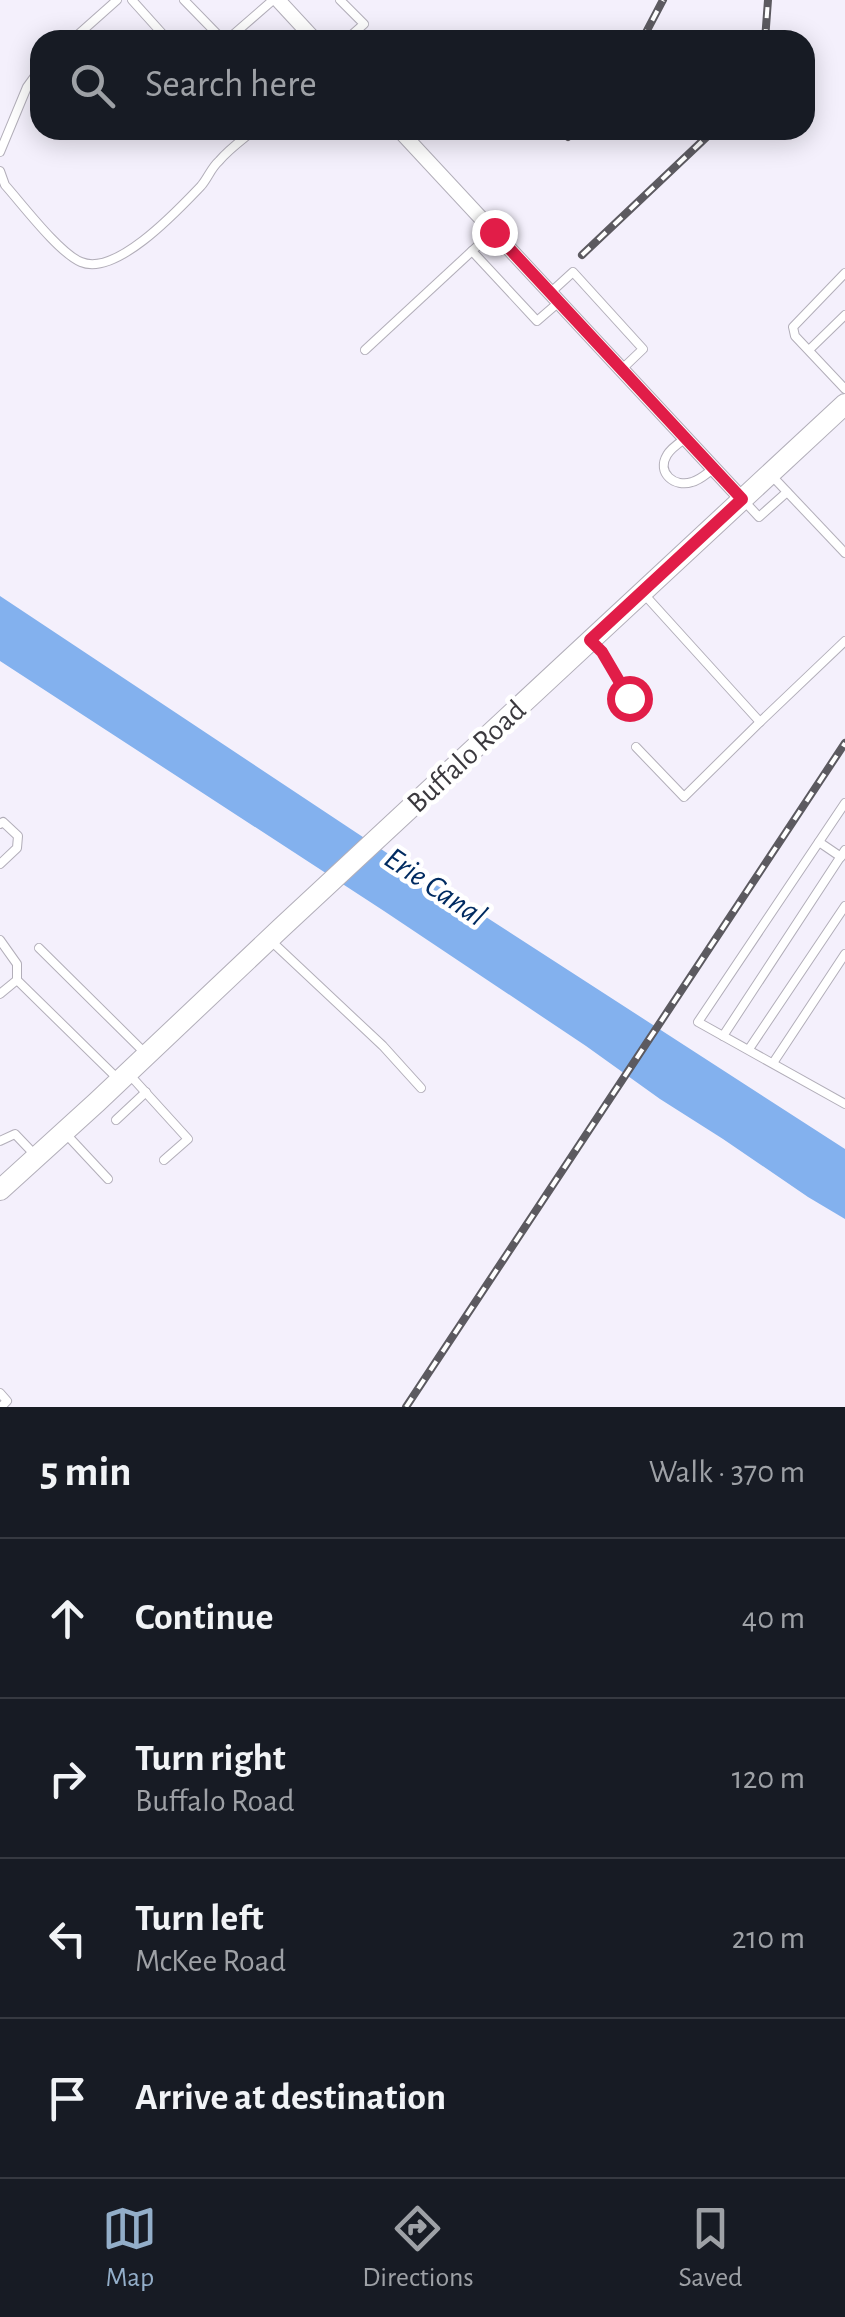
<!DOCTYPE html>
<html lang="en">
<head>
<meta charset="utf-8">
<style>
  :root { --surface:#171b24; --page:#20242c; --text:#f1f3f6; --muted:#9ea1a6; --line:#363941; --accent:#93aec9 }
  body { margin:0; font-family:"Alegreya Sans",sans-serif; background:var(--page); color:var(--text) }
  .stop { position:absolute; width:30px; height:30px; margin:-22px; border:8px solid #e11d48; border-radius:50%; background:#fff }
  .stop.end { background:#e11d48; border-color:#fff; box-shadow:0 2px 10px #0008 }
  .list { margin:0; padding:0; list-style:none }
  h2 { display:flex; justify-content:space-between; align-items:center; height:130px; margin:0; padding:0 40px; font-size:42px }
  h2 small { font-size:32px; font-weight:400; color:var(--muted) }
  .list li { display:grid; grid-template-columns:65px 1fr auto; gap:30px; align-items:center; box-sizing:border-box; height:160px; padding:0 40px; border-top:2px solid var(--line) }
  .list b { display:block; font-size:38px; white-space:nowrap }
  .list p { margin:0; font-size:32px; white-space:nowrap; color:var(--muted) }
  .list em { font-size:32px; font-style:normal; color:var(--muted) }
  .icon { flex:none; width:55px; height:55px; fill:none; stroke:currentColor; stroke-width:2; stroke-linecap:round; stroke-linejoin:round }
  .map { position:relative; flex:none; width:845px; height:1407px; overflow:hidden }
  .search { position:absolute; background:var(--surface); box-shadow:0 5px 25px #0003; left:30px; right:30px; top:30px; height:110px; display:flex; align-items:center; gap:25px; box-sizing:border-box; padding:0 35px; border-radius:30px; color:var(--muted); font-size:38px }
  .sheet { height:770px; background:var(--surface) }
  nav { display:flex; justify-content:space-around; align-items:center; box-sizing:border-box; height:140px; border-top:2px solid var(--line); background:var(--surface); font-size:28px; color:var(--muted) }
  nav a { display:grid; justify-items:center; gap:5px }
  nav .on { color:var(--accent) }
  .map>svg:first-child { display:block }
  .water { fill:#83b1ee }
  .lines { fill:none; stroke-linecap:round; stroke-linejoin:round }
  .service-casing { stroke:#b2aeb9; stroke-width:10 }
  .minor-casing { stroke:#b2aeb9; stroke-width:16 }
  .secondary-casing { stroke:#b2aeb9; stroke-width:22 }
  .service { stroke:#fff; stroke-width:8 }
  .minor { stroke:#fff; stroke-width:14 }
  .secondary { stroke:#fff; stroke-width:20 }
  .rail-casing { stroke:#5c5a60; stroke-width:8 }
  .rail { stroke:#fff; stroke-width:4; stroke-dasharray:11; stroke-linecap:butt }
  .route { stroke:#e11d48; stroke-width:12 }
  .labels { text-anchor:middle; stroke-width:9; stroke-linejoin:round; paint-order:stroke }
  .street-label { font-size:30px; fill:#3b393e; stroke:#fff }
  .water-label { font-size:32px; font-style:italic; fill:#002b61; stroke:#fff }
</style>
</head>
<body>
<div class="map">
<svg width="845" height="1407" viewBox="0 0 845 1407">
  <rect width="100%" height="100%" fill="#f4f0fc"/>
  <path class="water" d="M0,596L393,857L845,1149V1219L808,1197L723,1139L660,1099L586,1046L384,911L0,661Z"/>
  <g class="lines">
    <g class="service-casing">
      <g id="service">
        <path d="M132,0L168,40"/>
        <path d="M184,0L223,40"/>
        <path d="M340,0L364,24L346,40"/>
        <path d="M72,40L117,0"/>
        <path d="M227,40L273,0"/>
        <path d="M0,152L27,87L40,69"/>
        <path d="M0,171L5,185C22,204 59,253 81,262C116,277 178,210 201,186C208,178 211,168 219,161C229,149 242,140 254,130"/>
        <path d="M493,232L472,251L537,321L559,302"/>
        <path d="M845,273L793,327L795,336L845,389"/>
        <path d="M550,293L573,272L643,349L621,370"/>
        <path d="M365,350L472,251"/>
        <path d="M809,350L845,315"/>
        <path d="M686,438C679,443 671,448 667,455C656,473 675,488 692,482C700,480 706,474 713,469"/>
        <path d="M773,477L845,553"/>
        <path d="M745,502L759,517L787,492"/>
        <path d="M643,593L760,722L845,641"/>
        <path d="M593,643L602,651L629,698"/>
        <path d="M636,747L684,797L760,722"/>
        <path d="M845,803L698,1022L845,1104"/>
        <path d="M0,824L3,822L18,836L17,848L0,864"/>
        <path d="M819,842L841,857"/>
        <path d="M269,939L383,1046L421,1088"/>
        <path d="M0,940L17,964V980"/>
        <path d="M39,948L144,1052"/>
        <path d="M0,994L17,980L119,1080"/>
        <path d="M723,1036L845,850"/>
        <path d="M749,1049L845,906"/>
        <path d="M773,1063L845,954"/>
        <path d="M128,1073L188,1139L164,1160"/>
        <path d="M116,1120L146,1092"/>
        <path d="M66,1134L108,1179"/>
        <path d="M0,1141L15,1134L36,1156"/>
        <path d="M0,1393L7,1401L1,1407"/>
      </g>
    </g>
    <g class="minor-casing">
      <g id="minor">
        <path d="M278,0L315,40"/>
        <path d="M399,130L742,499"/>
      </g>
    </g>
    <g class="secondary-casing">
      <path id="secondary" d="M0,1190L97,1102L281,928L845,404"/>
    </g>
    <use href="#service" class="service"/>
    <use href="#minor" class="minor"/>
    <use href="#secondary" class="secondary"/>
    <g class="rail-casing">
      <g id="rail">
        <path d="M642,40L663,0"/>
        <path d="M765,40L768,0"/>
        <path d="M568,137L575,130"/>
        <path d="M582,255L714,130"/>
        <path d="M406,1407L845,743"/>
      </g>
    </g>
    <use href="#rail" class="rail"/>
  </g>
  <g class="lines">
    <path class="route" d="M494,232L742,499L590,640L602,652L629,698"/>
  </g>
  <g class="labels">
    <g class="street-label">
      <text transform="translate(466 756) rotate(-43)" y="10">Buffalo Road</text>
    </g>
    <g class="water-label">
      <text transform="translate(436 886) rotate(34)" y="11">Erie Canal</text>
    </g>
  </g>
</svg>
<div class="stop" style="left:629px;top:698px"></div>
<div class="stop end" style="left:494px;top:232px"></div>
<div class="search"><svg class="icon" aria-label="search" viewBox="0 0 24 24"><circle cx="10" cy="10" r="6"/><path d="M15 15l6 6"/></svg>Search here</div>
</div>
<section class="sheet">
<h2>5 min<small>Walk · 370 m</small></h2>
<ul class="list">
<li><svg class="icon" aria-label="ahead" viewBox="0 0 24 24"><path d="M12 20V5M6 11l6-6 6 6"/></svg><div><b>Continue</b></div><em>40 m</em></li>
<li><svg class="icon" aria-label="right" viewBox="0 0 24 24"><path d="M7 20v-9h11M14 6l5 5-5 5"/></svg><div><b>Turn right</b><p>Buffalo Road</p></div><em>120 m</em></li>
<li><svg class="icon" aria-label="left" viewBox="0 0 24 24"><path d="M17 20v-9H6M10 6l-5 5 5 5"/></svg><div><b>Turn left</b><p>McKee Road</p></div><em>210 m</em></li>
<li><svg class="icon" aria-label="arrive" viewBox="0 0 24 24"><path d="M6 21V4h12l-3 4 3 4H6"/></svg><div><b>Arrive at destination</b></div></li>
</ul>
</section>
<nav>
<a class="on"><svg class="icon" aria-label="map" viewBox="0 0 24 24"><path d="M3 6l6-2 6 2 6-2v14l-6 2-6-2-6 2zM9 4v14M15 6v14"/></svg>Map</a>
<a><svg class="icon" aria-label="directions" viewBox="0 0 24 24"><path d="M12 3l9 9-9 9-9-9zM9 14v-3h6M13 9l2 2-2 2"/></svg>Directions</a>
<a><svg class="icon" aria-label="saved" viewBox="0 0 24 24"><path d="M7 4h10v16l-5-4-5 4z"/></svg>Saved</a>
</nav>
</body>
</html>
